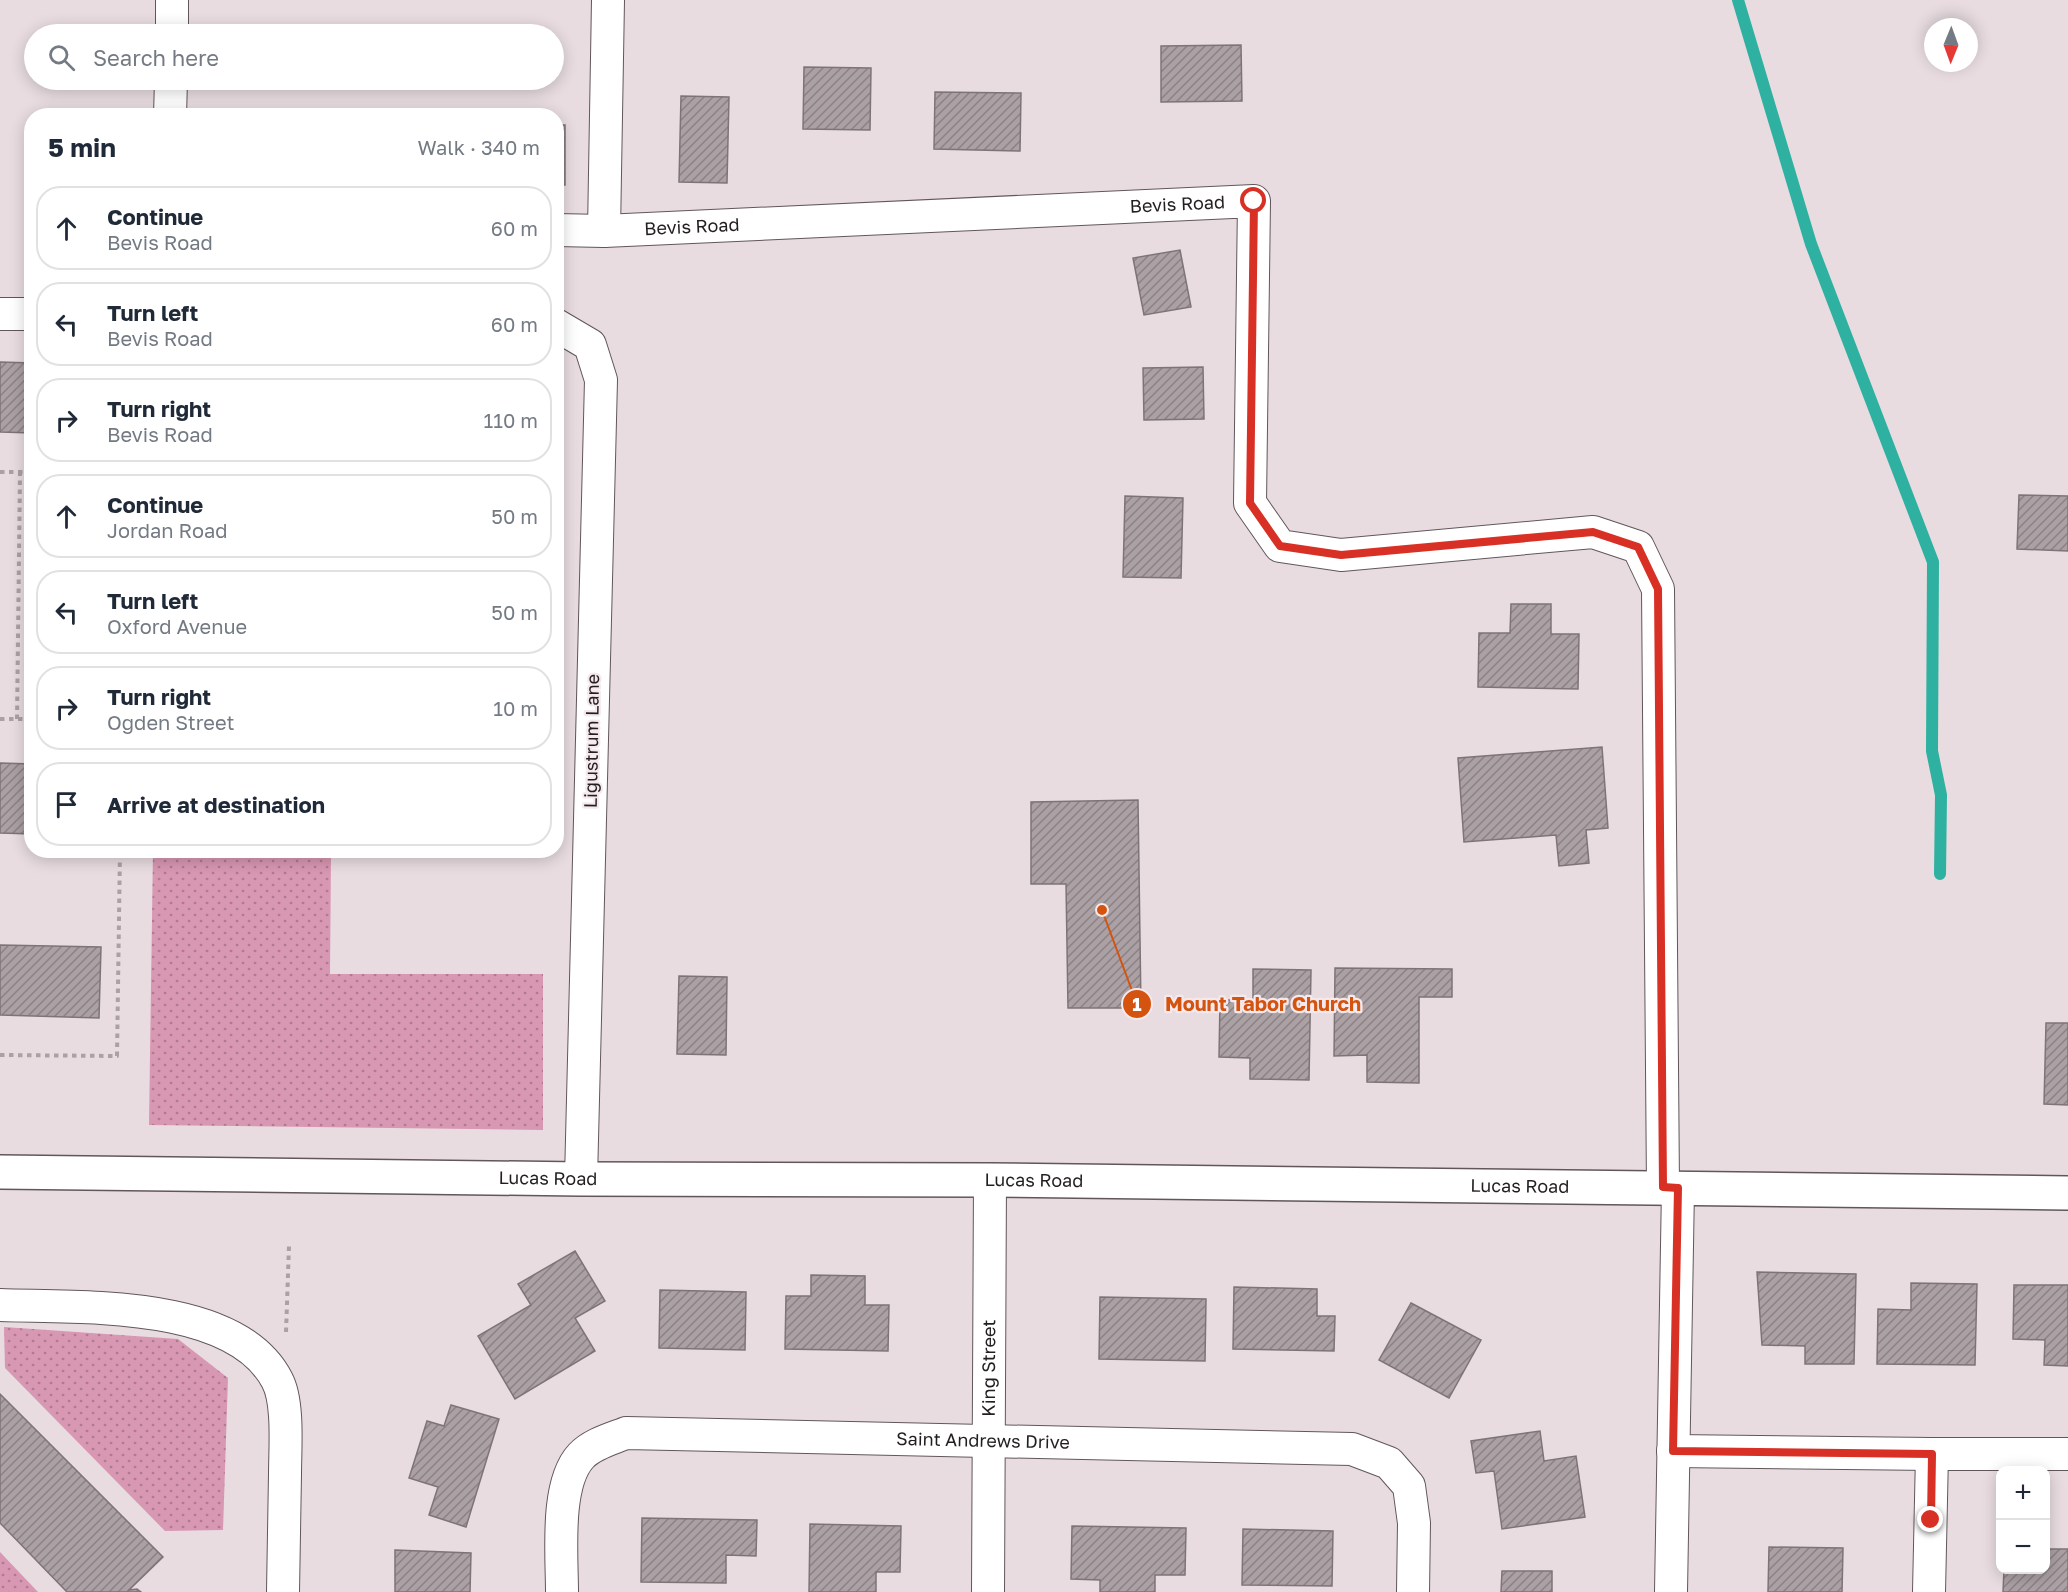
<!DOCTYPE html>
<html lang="en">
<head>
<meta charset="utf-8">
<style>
  :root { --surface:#fff; --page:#f6f6f7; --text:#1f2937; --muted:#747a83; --line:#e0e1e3 }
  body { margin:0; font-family:"Golos Text",sans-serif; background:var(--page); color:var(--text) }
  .controls { position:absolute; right:18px; bottom:18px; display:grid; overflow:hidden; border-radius:12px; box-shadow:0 3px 15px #0003 }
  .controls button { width:54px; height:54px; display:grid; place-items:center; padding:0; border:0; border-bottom:2px solid var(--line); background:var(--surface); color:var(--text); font:30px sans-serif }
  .compass { position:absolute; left:1924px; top:18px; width:54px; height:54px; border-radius:50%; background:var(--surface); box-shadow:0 3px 15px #0003; rotate:181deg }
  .stop { position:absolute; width:18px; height:18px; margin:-14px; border:4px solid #d93025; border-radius:50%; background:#fff }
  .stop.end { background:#d93025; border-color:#fff; box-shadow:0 2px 6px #0008 }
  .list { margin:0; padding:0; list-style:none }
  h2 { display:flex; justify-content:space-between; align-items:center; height:78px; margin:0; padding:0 24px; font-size:26px }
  h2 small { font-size:20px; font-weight:400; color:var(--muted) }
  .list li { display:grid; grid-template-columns:39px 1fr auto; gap:18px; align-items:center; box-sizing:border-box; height:84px; margin:0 12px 12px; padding:0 12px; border:2px solid var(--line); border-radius:24px }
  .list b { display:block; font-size:22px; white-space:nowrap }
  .list p { margin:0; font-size:20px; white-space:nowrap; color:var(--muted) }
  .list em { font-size:20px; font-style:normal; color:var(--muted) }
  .icon { flex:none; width:33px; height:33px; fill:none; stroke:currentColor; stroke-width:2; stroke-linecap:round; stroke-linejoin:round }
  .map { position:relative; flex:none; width:2068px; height:1592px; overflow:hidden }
  .search { position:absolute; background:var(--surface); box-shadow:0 3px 15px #0003; left:24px; top:24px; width:540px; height:66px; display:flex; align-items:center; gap:15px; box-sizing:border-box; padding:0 21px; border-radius:33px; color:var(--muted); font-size:22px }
  .panel { position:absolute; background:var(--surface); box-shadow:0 3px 15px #0003; left:24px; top:108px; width:540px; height:750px; border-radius:24px }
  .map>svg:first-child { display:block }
  .grass { fill:url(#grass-dots) }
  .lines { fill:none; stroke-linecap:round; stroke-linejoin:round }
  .stream { stroke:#2eb1a1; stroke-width:12 }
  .building { fill:url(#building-hatch); stroke:#7e7478; stroke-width:1.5 }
  .minor-casing { stroke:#61575b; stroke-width:34 }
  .tertiary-casing { stroke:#61575b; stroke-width:36 }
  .path { stroke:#aba1a5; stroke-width:4; stroke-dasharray:4.5 4.5; stroke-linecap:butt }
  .minor { stroke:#fff; stroke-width:32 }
  .tertiary { stroke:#fff; stroke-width:33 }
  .route { stroke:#d93025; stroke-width:8 }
  .labels { text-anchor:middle; stroke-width:4.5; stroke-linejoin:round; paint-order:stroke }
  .street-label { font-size:18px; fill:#231f21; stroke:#f5e9ee }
  .leader { fill:none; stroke:#d4530e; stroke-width:2 }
  .callout-dot { fill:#d4530e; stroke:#f5e9ee; stroke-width:2 }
  .mark-label { font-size:18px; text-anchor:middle; font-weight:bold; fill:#fff }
  .callout-label { font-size:20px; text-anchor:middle; font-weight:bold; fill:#d4530e; stroke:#f5e9ee; stroke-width:4.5; stroke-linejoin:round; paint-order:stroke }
</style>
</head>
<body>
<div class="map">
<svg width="2068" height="1592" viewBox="0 0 2068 1592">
  <defs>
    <pattern id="grass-dots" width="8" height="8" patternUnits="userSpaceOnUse" patternTransform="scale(1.5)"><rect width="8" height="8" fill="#d897b2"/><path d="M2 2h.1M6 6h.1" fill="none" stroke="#af7b90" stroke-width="1.8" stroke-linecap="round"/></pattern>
    <pattern id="building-hatch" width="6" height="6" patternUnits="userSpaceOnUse" patternTransform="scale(1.5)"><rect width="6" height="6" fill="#aba0a4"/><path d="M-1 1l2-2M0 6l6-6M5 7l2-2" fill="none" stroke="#8b8285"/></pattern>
  </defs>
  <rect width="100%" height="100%" fill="#e8dce0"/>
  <g class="grass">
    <path d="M153,851L331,854L330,974H543V1130L149,1125Z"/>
    <path d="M4,1327L178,1339L228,1378L223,1530L165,1531L5,1368Z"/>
    <path d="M0,1552L38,1592H0Z"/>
  </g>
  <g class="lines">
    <path class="stream" d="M1738,0L1811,244L1933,562L1932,751L1941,795L1940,874"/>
  </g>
  <g class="building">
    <path d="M1241,45L1242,101L1161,102V46Z"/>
    <path d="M804,67L871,68L870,130L803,129Z"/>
    <path d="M935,92L1021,93L1020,151L934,149Z"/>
    <path d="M681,96L729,97L727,183L679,182Z"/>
    <rect x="556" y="125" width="9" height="60"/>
    <path d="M1180,250L1191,307L1144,315L1133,258Z"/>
    <path d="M0,362L32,363V433L0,432Z"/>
    <path d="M1203,367L1204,419L1144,420L1143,368Z"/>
    <path d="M2019,495L2068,496V551L2017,549Z"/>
    <path d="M1125,496L1183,498L1181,578L1123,577Z"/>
    <path d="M556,498H561L557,705H556Z"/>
    <path d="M1511,604H1551V634H1579L1578,689L1478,687L1479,633H1510Z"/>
    <path d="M1602,747L1608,828L1586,830L1589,863L1559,866L1556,835L1464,842L1458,758Z"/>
    <path d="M0,763L32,764V834L0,833Z"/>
    <path d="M1138,800L1141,1008H1068L1066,884H1031V802Z"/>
    <path d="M0,945L101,947L99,1018L0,1015Z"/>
    <path d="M1335,968L1452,969V997H1419V1083L1367,1082V1055L1334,1056Z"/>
    <path d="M1253,969L1311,970L1309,1080L1250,1079V1058L1219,1057L1220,1000H1253Z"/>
    <path d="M679,976L727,977L726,1055L677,1054Z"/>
    <path d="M2046,1023H2068V1105L2044,1104Z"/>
    <path d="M575,1251L605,1301L575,1318L595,1351L515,1399L478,1336L531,1305L518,1284Z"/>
    <path d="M1757,1272L1856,1274L1854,1364H1805V1346L1762,1345Z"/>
    <path d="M811,1275L865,1276V1305H889L888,1351L785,1349L786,1296H811Z"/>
    <path d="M1911,1283L1977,1284L1975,1365L1877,1364L1878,1309L1911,1310Z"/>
    <path d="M2014,1285H2068V1366L2044,1365L2045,1340L2013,1339Z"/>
    <path d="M1234,1287L1317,1289V1316H1335L1334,1351L1233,1349Z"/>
    <path d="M660,1290L746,1292L745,1350L659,1348Z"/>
    <path d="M1100,1297L1206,1299L1205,1361L1099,1359Z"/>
    <path d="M1411,1303L1481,1340L1449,1398L1379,1360Z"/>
    <path d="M0,1394L163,1557L129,1590L137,1589L141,1592H67L0,1523Z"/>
    <path d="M451,1405L499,1419L466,1527L429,1515L438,1487L409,1478L427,1421L444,1426Z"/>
    <path d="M1540,1431L1544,1461L1576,1456L1585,1517L1502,1529L1494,1471L1476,1473L1471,1441Z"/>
    <path d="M642,1518L757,1520L756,1556L726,1555V1583L641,1582Z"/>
    <path d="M810,1524L901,1526L900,1572H876V1592H809Z"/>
    <path d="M1072,1526L1186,1528L1185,1575H1155V1592H1100V1580L1071,1579Z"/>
    <path d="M1243,1529L1333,1531L1332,1586L1242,1585Z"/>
    <path d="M1769,1547L1843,1548L1842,1592H1768Z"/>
    <path d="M2046,1549H2068V1592H2003L2004,1570H2046Z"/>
    <path d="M395,1550L471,1553L470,1592H395Z"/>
    <path d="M1502,1571H1552V1592H1501Z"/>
  </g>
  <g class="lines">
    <g class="minor-casing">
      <g id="minor">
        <path d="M172,34V0"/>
        <path d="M170,116L171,80"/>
        <path id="s1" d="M556,230L604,231L1254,201L1250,503L1280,546L1341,555L1593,532L1638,547L1658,589L1663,1187"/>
        <path d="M604,231L608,0"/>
        <path d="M0,314H32"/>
        <path d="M556,325L590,345L601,380L581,1179"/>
        <path d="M0,1305C79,1308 235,1299 277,1380C289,1402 285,1449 285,1474C284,1513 284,1553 283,1592"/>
        <path d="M1673,1451L1932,1454H2068"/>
        <path id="s2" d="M562,1592C562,1555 555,1484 581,1456C592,1444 611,1439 626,1433L1352,1449L1389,1463L1409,1486L1414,1523L1413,1592"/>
        <path id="s3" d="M988,1592L990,1180"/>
        <path d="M1671,1592L1678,1188"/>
        <path d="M1929,1592L1932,1454"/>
      </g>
    </g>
    <g class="tertiary-casing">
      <g id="tertiary">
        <path id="s4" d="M0,1172L581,1179L990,1180L2068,1193"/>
      </g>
    </g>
    <g class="path">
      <path d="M0,472H32"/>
      <path d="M556,479H565"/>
      <path d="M0,719H32"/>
      <path d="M17,719L20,472"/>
      <path d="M0,1055L117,1056L120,850"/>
      <path d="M286,1332L289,1246"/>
    </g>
    <use href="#minor" class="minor"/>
    <use href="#tertiary" class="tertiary"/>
  </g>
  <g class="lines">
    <path class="route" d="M1254,201L1250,503L1280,546L1341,555L1593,532L1638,547L1658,589L1663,1187L1678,1188L1673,1451L1932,1454L1931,1520"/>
  </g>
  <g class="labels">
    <g class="street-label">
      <text dy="6" stroke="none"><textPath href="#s1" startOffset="622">Bevis Road</textPath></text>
      <text dy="6" stroke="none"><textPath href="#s1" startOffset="136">Bevis Road</textPath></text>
      <text transform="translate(592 741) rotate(-89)" y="6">Ligustrum Lane</text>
      <text dy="6" stroke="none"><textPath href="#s4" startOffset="548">Lucas Road</textPath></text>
      <text dy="6" stroke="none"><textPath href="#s4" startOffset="1034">Lucas Road</textPath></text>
      <text dy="6" stroke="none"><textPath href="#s4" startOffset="1520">Lucas Road</textPath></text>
      <text dy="6" stroke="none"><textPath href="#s3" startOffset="224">King Street</textPath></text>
      <text dy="6" stroke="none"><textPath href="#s2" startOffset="548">Saint Andrews Drive</textPath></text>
    </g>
  </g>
  <path class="leader" d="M1102 910L1137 1004"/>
  <g class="callout-dot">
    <circle cx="1102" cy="910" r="6"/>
    <circle cx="1137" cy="1004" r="15"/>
  </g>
  <g class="mark-label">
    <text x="1137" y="1011">1</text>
  </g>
  <g class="callout-label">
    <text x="1263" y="1011">Mount Tabor Church</text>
  </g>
</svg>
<div class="controls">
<button>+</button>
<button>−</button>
</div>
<svg class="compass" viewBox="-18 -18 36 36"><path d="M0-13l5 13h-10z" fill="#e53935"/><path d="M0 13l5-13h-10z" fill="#747a83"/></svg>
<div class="stop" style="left:1254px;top:201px"></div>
<div class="stop end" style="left:1931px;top:1520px"></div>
<div class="search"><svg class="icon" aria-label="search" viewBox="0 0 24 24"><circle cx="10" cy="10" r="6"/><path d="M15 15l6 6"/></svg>Search here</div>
<section class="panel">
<h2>5 min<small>Walk · 340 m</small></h2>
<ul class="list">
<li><svg class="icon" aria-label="ahead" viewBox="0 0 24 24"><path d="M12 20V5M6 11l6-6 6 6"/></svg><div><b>Continue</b><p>Bevis Road</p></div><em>60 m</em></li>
<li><svg class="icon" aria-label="left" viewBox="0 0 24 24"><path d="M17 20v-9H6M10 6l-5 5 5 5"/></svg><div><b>Turn left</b><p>Bevis Road</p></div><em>60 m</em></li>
<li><svg class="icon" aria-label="right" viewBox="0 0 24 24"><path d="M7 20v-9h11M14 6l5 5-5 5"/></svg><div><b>Turn right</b><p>Bevis Road</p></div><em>110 m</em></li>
<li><svg class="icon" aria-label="ahead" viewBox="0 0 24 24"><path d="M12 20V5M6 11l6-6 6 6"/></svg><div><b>Continue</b><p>Jordan Road</p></div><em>50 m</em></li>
<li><svg class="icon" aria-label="left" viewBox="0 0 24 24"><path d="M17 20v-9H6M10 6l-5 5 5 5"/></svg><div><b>Turn left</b><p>Oxford Avenue</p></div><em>50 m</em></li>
<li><svg class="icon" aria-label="right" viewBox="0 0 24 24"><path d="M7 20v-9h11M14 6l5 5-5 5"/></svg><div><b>Turn right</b><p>Ogden Street</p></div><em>10 m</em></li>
<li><svg class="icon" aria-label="arrive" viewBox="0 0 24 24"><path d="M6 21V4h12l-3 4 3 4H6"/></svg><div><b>Arrive at destination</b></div></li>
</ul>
</section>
</div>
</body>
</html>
